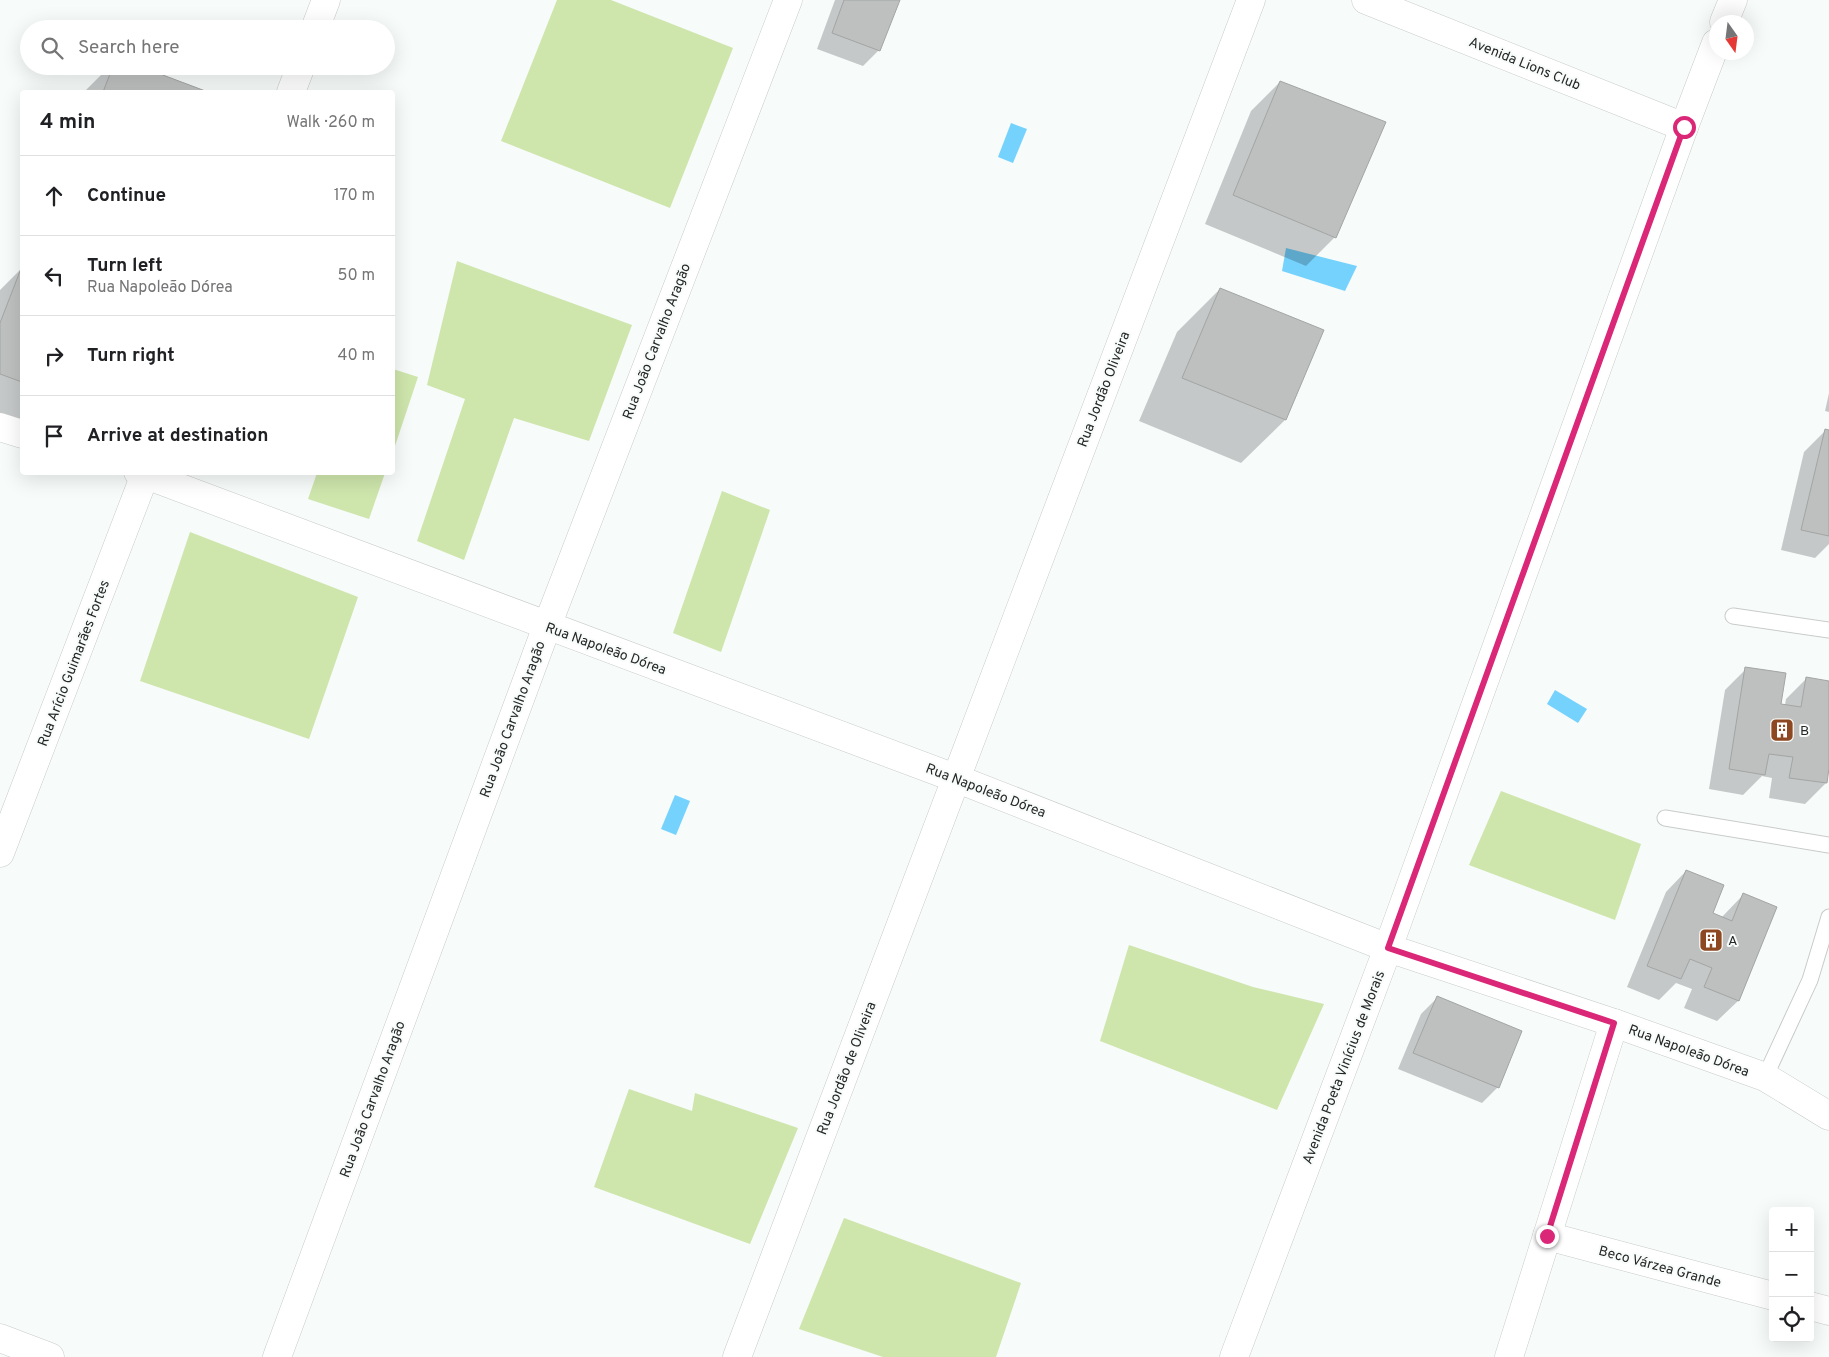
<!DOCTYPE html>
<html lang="en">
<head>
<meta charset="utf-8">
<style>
  :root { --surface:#fff; --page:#f2f2f2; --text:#202124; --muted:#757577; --line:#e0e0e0 }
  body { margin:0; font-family:Overpass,sans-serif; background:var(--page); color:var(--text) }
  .controls { position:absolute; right:15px; bottom:15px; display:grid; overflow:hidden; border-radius:5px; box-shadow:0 5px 20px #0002 }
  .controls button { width:45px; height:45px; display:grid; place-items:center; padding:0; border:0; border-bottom:1px solid var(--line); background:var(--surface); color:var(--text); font:25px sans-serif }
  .compass { position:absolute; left:1709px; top:15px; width:45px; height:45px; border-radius:50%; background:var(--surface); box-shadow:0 5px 20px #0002; rotate:166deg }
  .stop { position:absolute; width:15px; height:15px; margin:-11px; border:4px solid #db2777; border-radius:50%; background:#fff }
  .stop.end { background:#db2777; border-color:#fff; box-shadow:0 1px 5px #0008 }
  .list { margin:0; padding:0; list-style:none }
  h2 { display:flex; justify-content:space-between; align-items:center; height:65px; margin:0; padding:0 20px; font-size:21px }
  h2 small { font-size:16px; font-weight:400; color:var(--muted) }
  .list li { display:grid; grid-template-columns:32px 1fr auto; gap:15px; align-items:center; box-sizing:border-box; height:80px; padding:0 20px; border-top:1px solid var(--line) }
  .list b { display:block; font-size:19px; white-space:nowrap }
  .list p { margin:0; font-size:16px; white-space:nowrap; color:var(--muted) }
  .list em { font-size:16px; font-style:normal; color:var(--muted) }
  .icon { flex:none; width:28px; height:28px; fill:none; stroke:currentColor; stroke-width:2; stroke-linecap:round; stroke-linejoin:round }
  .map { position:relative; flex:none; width:1829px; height:1357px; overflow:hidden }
  .search { position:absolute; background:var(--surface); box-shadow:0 5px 20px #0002; left:20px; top:20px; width:375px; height:55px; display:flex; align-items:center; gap:12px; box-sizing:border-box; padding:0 18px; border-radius:28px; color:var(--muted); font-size:19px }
  .panel { position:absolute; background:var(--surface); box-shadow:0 5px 20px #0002; left:20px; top:90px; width:375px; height:385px; border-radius:5px }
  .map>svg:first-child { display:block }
  .green { fill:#cee5ac }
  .water { fill:#75d2fd }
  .shadow { fill:#0003 }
  .building { fill:#bdc0be; stroke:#a2a5a3 }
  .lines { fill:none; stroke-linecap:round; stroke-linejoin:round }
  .lane-casing { stroke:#c8cbca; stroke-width:17 }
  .street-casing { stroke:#c8cbca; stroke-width:29 }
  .secondary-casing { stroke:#c8cbca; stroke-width:29 }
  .lane { stroke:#fff; stroke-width:15 }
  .street { stroke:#fff; stroke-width:28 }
  .secondary { stroke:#fff; stroke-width:28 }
  .route { stroke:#db2777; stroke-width:6 }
  .labels { text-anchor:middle; stroke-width:4; stroke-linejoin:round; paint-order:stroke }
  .street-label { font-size:14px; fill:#262727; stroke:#f7fbfa }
  .poi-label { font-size:14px; fill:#262727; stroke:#f7fbfa; text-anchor:start }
</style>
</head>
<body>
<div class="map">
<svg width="1829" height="1357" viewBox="0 0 1829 1357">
  <rect width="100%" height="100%" fill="#f7fbfa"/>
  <g class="green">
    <path d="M557,0H611L733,48L670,208L501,141Z"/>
    <path d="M457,261L632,325L589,441L514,418L464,560L417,541L465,399L427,385Z"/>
    <path d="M393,369L418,377L393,452L392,369Z"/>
    <path d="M317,473H385L369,519L308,499Z"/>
    <path d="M722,491L770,510L721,652L673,633Z"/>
    <path d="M190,532L358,597L309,739L140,681Z"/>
    <path d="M1501,791L1641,844L1615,920L1469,865Z"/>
    <path d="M1129,945L1253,987L1324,1004L1277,1110L1100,1041Z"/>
    <path d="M629,1089L692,1111L695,1093L798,1128L750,1244L594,1187Z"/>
    <path d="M844,1218L1021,1283L996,1357H883L799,1329Z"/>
  </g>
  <g class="water">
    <path d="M1011,123L1027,129L1013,163L998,157Z"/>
    <path d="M1286,248L1357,266L1345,291L1282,271Z"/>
    <path d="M1555,690L1587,709L1578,723L1547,704Z"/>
    <path d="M675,795L690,801L676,835L661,829Z"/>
  </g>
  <g class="shadow">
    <path d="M835,0H898L879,50L863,66L817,49Z"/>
    <path d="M110,66H135L205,92H84Z"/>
    <path d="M1280,82L1335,237L1306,266L1205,224L1251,111Z"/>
    <path d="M22,268V441L0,433V290Z"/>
    <path d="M1220,289L1322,331L1285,420L1241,463L1139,421L1177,332Z"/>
    <path d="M1829,393V412L1825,411Z"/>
    <path d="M1825,431H1829V544L1815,558L1781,550L1804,452Z"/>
    <path d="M1746,669L1780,705H1785L1786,699L1807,678L1829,682V760L1826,783L1805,804L1769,798L1772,778L1762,776L1743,795L1709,789L1725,690Z"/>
    <path d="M1686,871L1711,914L1721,918L1743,895L1775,907L1738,1001L1717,1021L1684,1008L1692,989L1676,983L1659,1000L1627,987L1666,892Z"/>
    <path d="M1437,998L1498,1087L1482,1103L1398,1069L1421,1014Z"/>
  </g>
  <g class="building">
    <path d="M844,0H900L880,51L832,33Z"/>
    <path d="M113,66H139L208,92H103Z"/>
    <path d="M1280,81L1386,122L1336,238L1233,195Z"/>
    <path d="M22,266V382L0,374V323Z"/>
    <path d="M1220,288L1324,330L1286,420L1182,378Z"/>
    <path d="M1825,429L1829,430V536L1801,530Z"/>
    <path d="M1745,667L1786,673L1781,704L1801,707L1806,677L1829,681V768L1827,783L1789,778L1793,757L1769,754L1765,775L1729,769Z"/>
    <path d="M1686,870L1724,885L1713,913L1732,921L1743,893L1777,907L1739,1001L1704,987L1712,968L1690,959L1681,979L1647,966Z"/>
    <path d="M1437,996L1522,1031L1499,1088L1413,1053Z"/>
  </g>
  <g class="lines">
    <g class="lane-casing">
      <g id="lane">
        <path d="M1733,616L1829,630"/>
        <path d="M1665,818L1829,845"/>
        <path d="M1765,1077L1810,980L1829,917"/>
      </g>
    </g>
    <g class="street-casing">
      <g id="street">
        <path d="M1366,0L1684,127"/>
        <path d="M1724,22L1733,0"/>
        <path d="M0,427L22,434"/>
        <path d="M138,472L955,778L1388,948L1614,1023L1765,1077L1829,1116"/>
        <path d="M1547,1236L1773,1296"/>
        <path d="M1810,1306L1829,1311"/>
        <path d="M0,1338L50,1357"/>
        <path d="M277,1357L547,626L788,0"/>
        <path d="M737,1357L1251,0"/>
        <path d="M1234,1357L1388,948L1684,127L1716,43"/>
        <path d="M1509,1357L1614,1023"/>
      </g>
    </g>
    <g class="secondary-casing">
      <g id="secondary">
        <path d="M315,29L326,0"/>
        <path d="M291,92L301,66"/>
        <path d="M0,853L146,472"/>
      </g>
    </g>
    <use href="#lane" class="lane"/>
    <use href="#street" class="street"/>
    <use href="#secondary" class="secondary"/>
  </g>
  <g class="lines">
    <path class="route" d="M1547,1236L1614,1023L1388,948L1684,127"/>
  </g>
  <defs>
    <g id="building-square" transform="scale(1.25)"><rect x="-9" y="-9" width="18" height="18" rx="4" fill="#8e4821" stroke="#f7fbfa"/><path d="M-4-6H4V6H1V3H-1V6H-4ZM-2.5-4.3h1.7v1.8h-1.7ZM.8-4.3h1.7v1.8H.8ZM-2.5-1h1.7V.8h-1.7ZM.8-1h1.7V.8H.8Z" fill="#fff"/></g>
  </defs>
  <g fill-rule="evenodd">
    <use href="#building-square" x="1782" y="730"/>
    <use href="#building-square" x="1711" y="940"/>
  </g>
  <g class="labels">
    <g class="street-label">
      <text transform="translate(1525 63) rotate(22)" y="5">Avenida Lions Club</text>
      <text transform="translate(656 341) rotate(-69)" y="5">Rua João Carvalho Aragão</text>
      <text transform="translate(1103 389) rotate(-69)" y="5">Rua Jordão Oliveira</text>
      <text transform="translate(606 648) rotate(20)" y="5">Rua Napoleão Dórea</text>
      <text transform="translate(73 663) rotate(-69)" y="5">Rua Arício Guimarães Fortes</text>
      <text transform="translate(512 719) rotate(-70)" y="5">Rua João Carvalho Aragão</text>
      <text transform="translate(986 790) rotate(21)" y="5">Rua Napoleão Dórea</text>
      <text transform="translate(1689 1050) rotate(20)" y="5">Rua Napoleão Dórea</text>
      <text transform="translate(1343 1067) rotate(-69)" y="5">Avenida Poeta Vinícius de Morais</text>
      <text transform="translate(846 1068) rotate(-69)" y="5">Rua Jordão de Oliveira</text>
      <text transform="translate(372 1099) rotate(-70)" y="5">Rua João Carvalho Aragão</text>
      <text transform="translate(1660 1266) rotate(15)" y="5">Beco Várzea Grande</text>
    </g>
    <g class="poi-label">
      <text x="1800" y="735">B</text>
      <text x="1728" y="945">A</text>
    </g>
  </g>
</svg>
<div class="controls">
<button>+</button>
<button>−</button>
<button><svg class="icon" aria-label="locate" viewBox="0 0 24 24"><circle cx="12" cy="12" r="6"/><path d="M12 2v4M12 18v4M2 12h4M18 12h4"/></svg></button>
</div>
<svg class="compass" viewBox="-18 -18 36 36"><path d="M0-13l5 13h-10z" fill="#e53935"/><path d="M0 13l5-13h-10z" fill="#757577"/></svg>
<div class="stop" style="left:1684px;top:127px"></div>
<div class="stop end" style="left:1547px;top:1236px"></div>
<div class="search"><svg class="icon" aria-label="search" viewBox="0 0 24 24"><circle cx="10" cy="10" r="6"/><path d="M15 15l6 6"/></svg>Search here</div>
<section class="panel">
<h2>4 min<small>Walk · 260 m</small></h2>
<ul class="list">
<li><svg class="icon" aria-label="ahead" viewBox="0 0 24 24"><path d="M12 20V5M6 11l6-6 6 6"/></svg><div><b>Continue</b></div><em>170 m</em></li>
<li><svg class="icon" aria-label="left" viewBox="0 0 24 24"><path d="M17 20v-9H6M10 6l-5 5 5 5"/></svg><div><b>Turn left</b><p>Rua Napoleão Dórea</p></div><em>50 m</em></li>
<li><svg class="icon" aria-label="right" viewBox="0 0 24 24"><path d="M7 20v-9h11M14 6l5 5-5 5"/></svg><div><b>Turn right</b></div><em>40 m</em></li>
<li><svg class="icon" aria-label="arrive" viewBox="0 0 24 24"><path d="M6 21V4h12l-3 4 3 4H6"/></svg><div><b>Arrive at destination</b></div></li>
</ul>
</section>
</div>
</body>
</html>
